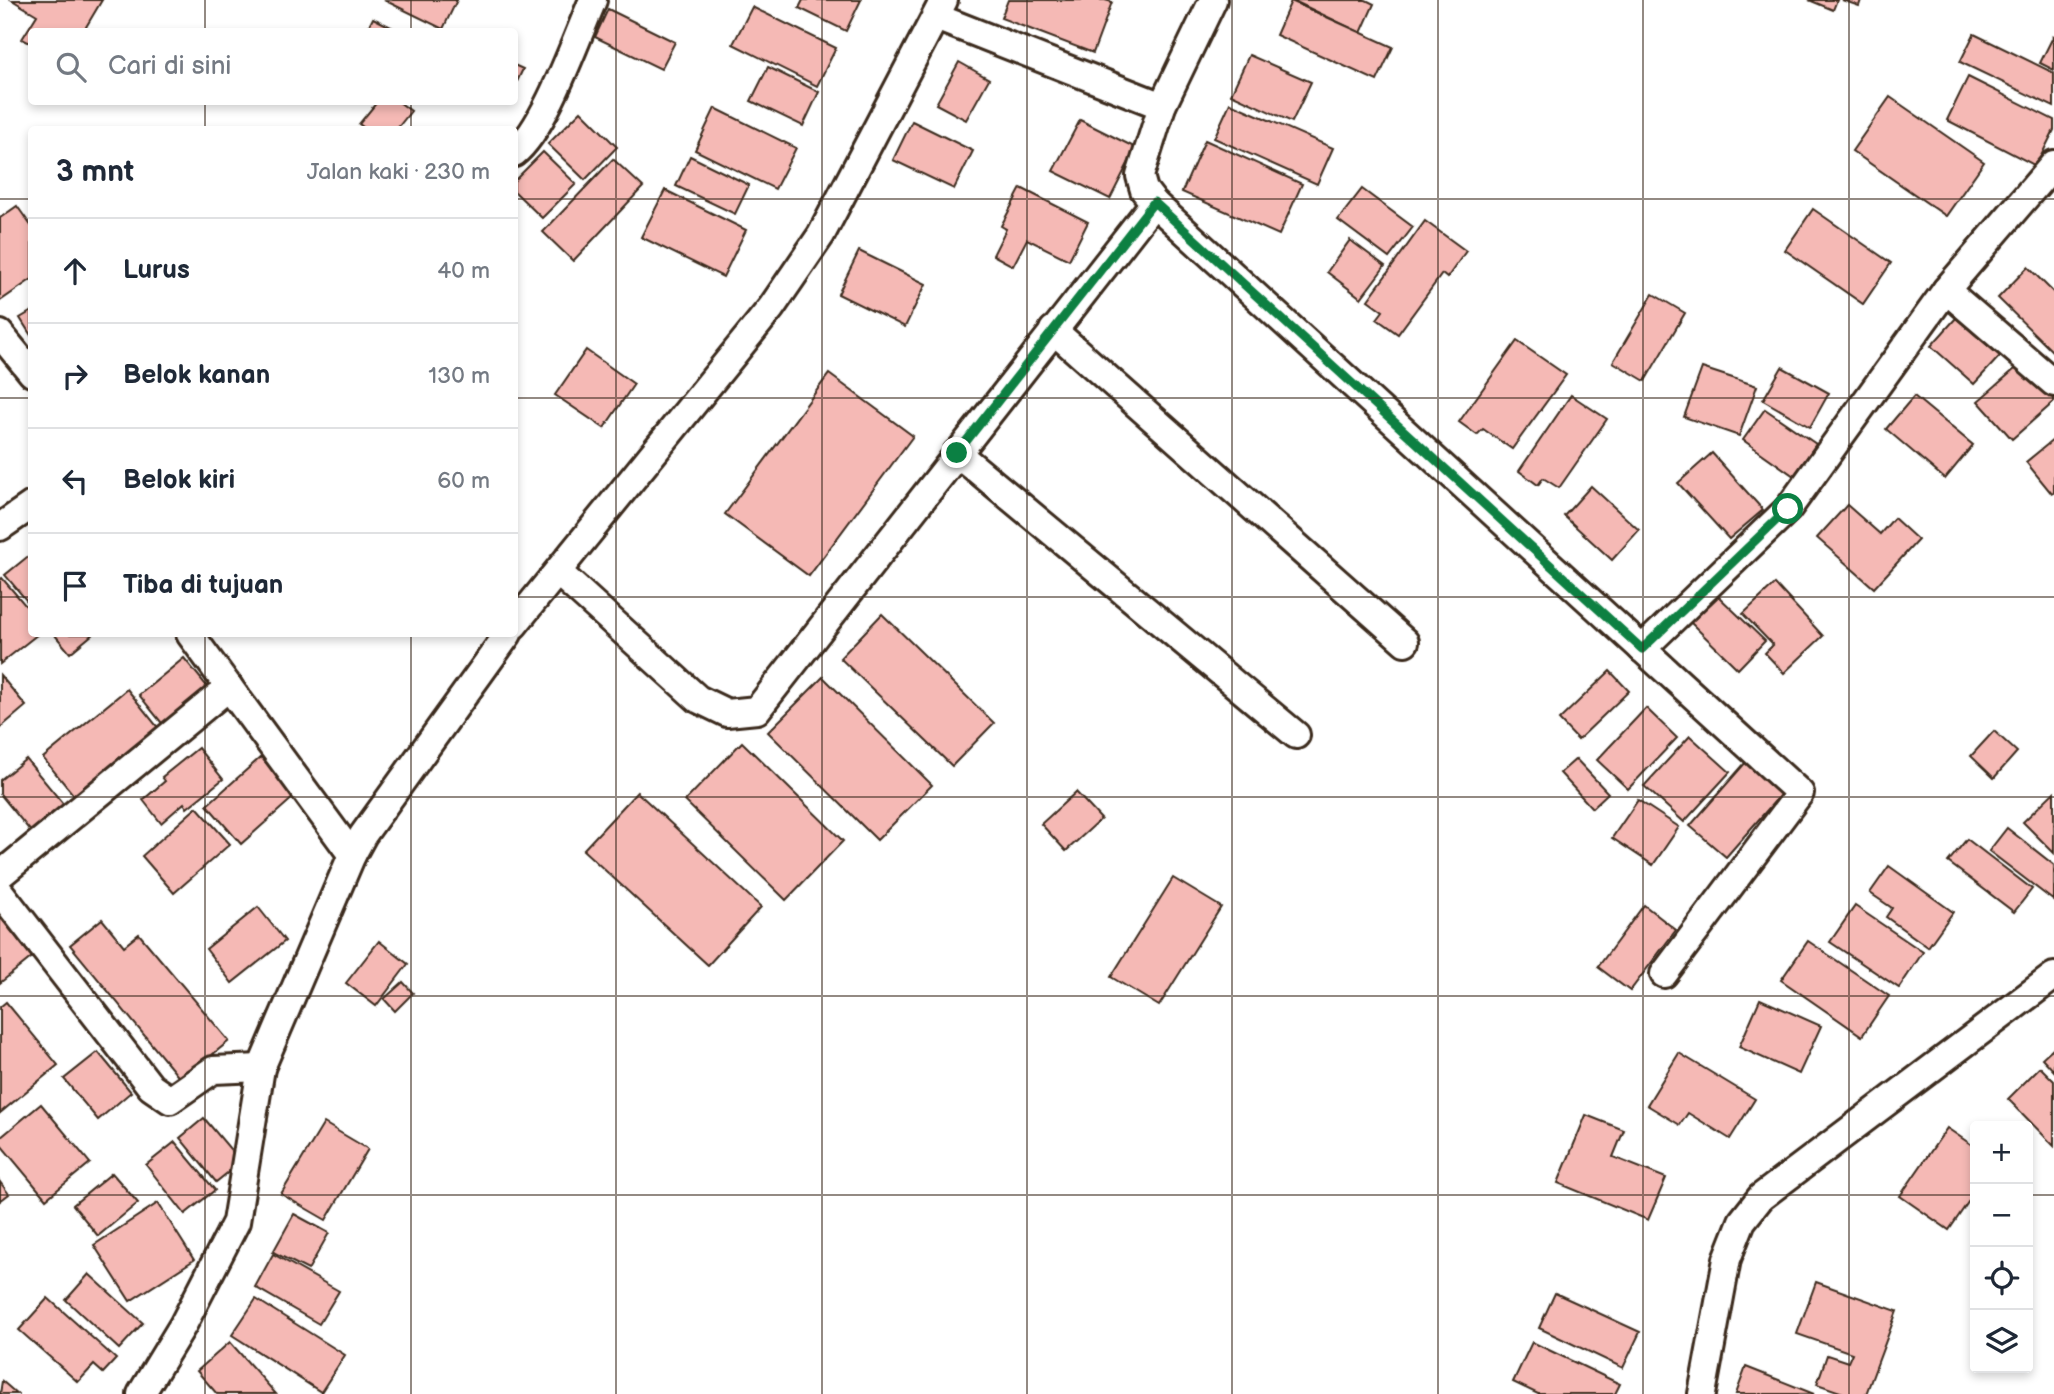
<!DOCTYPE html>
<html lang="id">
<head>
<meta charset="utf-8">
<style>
  :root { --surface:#fff; --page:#f2f2f3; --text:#1f2937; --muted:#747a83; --line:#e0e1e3 }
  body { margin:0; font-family:"Balsamiq Sans",sans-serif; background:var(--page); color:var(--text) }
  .controls { position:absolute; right:21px; bottom:21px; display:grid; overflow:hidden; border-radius:7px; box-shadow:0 4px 10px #0003 }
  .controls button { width:63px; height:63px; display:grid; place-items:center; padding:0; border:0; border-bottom:2px solid var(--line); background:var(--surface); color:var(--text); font:35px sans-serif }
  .stop { position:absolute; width:21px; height:21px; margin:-16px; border:5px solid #0b8043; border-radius:50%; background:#fff }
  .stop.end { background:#0b8043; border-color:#fff; box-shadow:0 2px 7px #0008 }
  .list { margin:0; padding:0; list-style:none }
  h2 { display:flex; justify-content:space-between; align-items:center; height:91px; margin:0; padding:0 28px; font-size:30px }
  h2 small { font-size:23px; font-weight:400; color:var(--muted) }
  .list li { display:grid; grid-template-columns:46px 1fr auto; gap:21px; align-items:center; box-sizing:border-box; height:105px; padding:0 28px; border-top:2px solid var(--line) }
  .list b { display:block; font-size:26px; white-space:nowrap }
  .list em { font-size:23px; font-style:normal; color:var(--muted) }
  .icon { flex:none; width:38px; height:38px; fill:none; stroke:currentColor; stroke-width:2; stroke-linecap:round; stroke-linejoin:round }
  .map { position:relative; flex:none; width:2054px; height:1394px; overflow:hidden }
  .search { position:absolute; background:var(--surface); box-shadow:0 4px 10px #0003; left:28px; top:28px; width:490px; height:77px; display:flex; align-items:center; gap:18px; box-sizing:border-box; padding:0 24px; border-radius:7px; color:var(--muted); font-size:26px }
  .panel { position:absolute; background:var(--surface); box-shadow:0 4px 10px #0003; left:28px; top:126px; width:490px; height:511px; border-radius:7px }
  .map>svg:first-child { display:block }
  .building { fill:#f5b9b5; stroke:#3b2a1e; stroke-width:2 }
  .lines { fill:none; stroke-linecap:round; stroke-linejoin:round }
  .street-casing { stroke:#3b2a1e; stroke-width:32 }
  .street { stroke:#fff; stroke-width:26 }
  .route { stroke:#0b8043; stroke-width:9 }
  .grid { fill:none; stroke:#3b2a1e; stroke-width:2; stroke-opacity:0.55 }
</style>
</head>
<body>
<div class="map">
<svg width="2054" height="1394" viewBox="0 0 2054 1394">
  <rect width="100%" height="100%" fill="#fff"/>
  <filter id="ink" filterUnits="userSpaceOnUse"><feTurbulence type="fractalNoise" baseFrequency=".0143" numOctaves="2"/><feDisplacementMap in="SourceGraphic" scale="14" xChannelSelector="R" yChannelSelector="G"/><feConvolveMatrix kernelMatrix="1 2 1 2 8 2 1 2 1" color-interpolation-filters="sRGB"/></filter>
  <g filter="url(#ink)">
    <g class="building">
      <path d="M12,0H102L83,32H32V44L22,39L37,15Z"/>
      <path d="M384,0H457L443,29Z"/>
      <path d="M803,0H861L846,31L799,8Z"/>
      <path d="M1008,0H1105L1112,2L1093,53L1001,18Z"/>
      <path d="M1292,0H1366L1374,4L1361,33Z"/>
      <path d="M1809,0H1837L1833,10Z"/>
      <path d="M1842,0H1861L1859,6Z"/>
      <path d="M1291,1L1393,47L1377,81L1276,35Z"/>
      <path d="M752,7L836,48L817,86L733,44Z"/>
      <path d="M608,9L675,42L661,69L595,37Z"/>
      <path d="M373,18L401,32H366Z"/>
      <path d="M1974,34L2054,73V107L1960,62Z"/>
      <path d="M2054,35V70L2040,63Z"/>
      <path d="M1249,55L1311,82L1292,122L1231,94Z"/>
      <path d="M959,62L989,79L966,120L936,104Z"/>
      <path d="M514,65L523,69L514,88Z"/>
      <path d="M768,67L819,92L803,126L751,101Z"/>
      <path d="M1968,77L2054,120V130L2036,166L1947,120Z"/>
      <path d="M1890,97L1984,162L1946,216L1852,151Z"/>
      <path d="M377,102H399L411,111L396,130H367L359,124Z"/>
      <path d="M1230,103L1333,148L1317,184L1214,138Z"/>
      <path d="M715,108L796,148L775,189L695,150Z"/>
      <path d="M581,111L617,147L585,180L548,144Z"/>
      <path d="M1080,120L1136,148L1110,199L1053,171Z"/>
      <path d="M912,121L973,151L954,189L893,160Z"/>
      <path d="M1205,140L1302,184L1279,235L1182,192Z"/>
      <path d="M543,152L576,184L542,218L514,191V181Z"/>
      <path d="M690,156L749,185L735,214L676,186Z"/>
      <path d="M613,159L643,187L573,261L543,232Z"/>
      <path d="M1021,188L1088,222L1069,260L1027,239L1013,266L993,255L1006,229L1001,226Z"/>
      <path d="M1362,189L1413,227L1389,258L1338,220Z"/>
      <path d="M665,190L746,230L723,277L641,237Z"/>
      <path d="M17,206L32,227V279L0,301V218Z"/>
      <path d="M1813,209L1891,263L1863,304L1785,250Z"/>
      <path d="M1425,221L1466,251L1447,278L1442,274L1398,334L1377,319L1383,311L1368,300Z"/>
      <path d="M1350,240L1385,266L1361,298L1327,272Z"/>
      <path d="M859,251L926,284L905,327L838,294Z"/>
      <path d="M2028,267L2054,293V353L1998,298Z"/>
      <path d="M1653,294L1685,313L1645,381L1613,362Z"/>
      <path d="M32,311V337L20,318Z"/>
      <path d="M1956,318L2000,356L1974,384L1931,346Z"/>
      <path d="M1517,341L1566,375L1512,449L1483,429L1477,435L1459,422Z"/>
      <path d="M586,350L634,384L604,428L555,395Z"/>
      <path d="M2023,362L2054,397V402L2012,439L1978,401Z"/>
      <path d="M1782,367L1829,393L1810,427L1763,400Z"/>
      <path d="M1702,368L1757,386L1739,436L1684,417Z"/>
      <path d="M829,374L913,436L809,576L725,514Z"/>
      <path d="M1571,395L1607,419L1559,488L1543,478L1538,485L1519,471Z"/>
      <path d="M1914,396L1973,445L1945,479L1886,429Z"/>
      <path d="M1765,409L1816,444L1794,476L1743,440Z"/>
      <path d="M2054,439V493L2052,494L2026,462Z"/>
      <path d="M1712,453L1763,510L1729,539L1678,483Z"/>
      <path d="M1591,486L1639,530L1612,560L1564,516Z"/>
      <path d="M1847,505L1880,534L1894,518L1918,540L1874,588L1817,538Z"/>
      <path d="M32,553V607L5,575Z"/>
      <path d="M2,578L32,613V634H38L0,664V580Z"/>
      <path d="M1775,584L1823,636L1784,673L1765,653L1773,645L1743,614Z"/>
      <path d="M1716,594L1765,641L1738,669L1690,622Z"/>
      <path d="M882,614L994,723L952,766L840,658Z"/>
      <path d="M54,634H93L70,653Z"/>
      <path d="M184,658L210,690L165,727L139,695Z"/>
      <path d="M1610,671L1629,691L1578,740L1559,720Z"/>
      <path d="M0,675L26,706L0,728Z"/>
      <path d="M823,677L932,785L877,840L768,732Z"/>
      <path d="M127,689L164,735L81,804L43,758Z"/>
      <path d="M1646,708L1677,738L1628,789L1597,760Z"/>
      <path d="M1994,731L2017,752L1994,778L1971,756Z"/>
      <path d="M1690,736L1730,772L1684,822L1644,786Z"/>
      <path d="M742,742L843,841L786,900L685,801Z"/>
      <path d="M198,748L223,779L187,808L184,803L161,823L143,800L165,781L162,777Z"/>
      <path d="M261,757L295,796L241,844L207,805Z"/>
      <path d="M26,759L65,806L32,833L0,794V780Z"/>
      <path d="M1576,759L1608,793L1592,808L1560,773Z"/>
      <path d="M1746,762L1782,793L1726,857L1690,826Z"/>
      <path d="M637,792L761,907L708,965L583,850Z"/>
      <path d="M1076,792L1101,819L1066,851L1041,824Z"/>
      <path d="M2054,792V853L2023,822Z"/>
      <path d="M1638,800L1679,827L1653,865L1612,838Z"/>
      <path d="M197,807L230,844L174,893L142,856Z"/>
      <path d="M2007,828L2054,865V901L1989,851Z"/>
      <path d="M1967,839L2032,889L2014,912L1948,862Z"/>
      <path d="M1889,866L1953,912L1928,947L1886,917L1892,908L1870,893Z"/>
      <path d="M1173,878L1221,907L1159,1006L1111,977Z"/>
      <path d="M1644,905L1676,930L1630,991L1598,967Z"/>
      <path d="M1855,906L1923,952L1899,988L1830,942Z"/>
      <path d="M258,907L285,941L232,983L206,949Z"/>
      <path d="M0,917L32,957L0,983Z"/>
      <path d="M102,919L124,946L139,934L229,1041L181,1080L70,945Z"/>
      <path d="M379,941L408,964L376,1006L346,983Z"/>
      <path d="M1808,941L1889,996L1862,1036L1781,980Z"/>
      <path d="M403,982L413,993L395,1011L384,999Z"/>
      <path d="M1760,999L1821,1026L1799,1074L1739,1047Z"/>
      <path d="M6,1002L58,1065L0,1113V1007Z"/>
      <path d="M2054,1047V1071L2042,1058Z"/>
      <path d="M98,1052L131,1092L98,1120L64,1079Z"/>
      <path d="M1679,1053L1755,1099L1730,1139L1688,1113L1680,1125L1647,1105Z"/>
      <path d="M2040,1067L2054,1081V1146L2008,1099Z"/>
      <path d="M41,1104L90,1163L46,1199L0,1144V1138Z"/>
      <path d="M1586,1115L1624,1130L1613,1157L1666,1178L1648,1220L1558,1183Z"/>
      <path d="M204,1118L241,1162L216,1182L180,1138Z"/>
      <path d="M324,1123L368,1149L326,1220L281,1194Z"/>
      <path d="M1947,1128L1975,1147V1192L1949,1230L1900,1196Z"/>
      <path d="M175,1142L215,1190L185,1214L146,1165Z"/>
      <path d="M112,1173L138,1203L98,1236L73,1205Z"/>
      <path d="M0,1182L9,1194L0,1201Z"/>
      <path d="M158,1203L194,1260L130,1301L94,1245Z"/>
      <path d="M294,1214L329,1233L308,1270L273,1252Z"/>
      <path d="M273,1254L339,1291L319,1324L255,1287Z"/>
      <path d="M89,1274L143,1323L119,1349L66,1300Z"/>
      <path d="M1816,1282L1897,1311L1866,1394H1846L1817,1384L1827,1355L1848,1362L1852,1353L1797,1334Z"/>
      <path d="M1555,1293L1640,1332L1623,1368L1539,1328Z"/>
      <path d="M48,1298L116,1359L103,1373L94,1365L78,1382L19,1330Z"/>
      <path d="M256,1299L345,1355L321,1392L232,1335Z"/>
      <path d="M230,1342L276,1394H217L197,1371Z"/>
      <path d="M1532,1342L1620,1384L1615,1394H1538L1513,1382Z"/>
      <path d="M1746,1367L1814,1394H1736Z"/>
      <path d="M2,1381L17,1394H0Z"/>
    </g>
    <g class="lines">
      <g class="street-casing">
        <g id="street">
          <path d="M1213,0L1162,106L1140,176L1144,190L1154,203L1800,793L1664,974"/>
          <path d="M936,17L1162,106"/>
          <path d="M514,153C545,129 576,39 593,0"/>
          <path d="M1946,290L2054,383"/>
          <path d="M1053,330L1405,642"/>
          <path d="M0,334L32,373"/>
          <path d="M957,453L1296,735"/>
          <path d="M0,527L32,505"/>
          <path d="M558,572L698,699L727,713L757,710L1154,203"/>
          <path d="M514,625L771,308L821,235L944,0"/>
          <path d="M190,634L352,855"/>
          <path d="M1642,649L1788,509L1946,290L2054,164"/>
          <path d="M0,875L229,687"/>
          <path d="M0,892L151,1087L170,1100L213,1070L261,1068"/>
          <path d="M141,1394L183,1325L236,1222L261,1068L352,855L363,835L508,634"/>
          <path d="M1702,1394L1727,1259L1742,1221L1761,1197L2054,976"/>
        </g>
      </g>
      <use href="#street" class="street"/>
    </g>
  </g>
  <g class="lines" filter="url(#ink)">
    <path class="route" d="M957,453L1154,202L1642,649L1788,509"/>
  </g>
  <path class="grid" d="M205,0V32M411,0V32M616,0V1394M822,0V1394M1027,0V1394M1232,0V1394M1438,0V1394M1643,0V1394M1849,0V1394M205,102V130M411,102V130M0,199H32M514,199H2054M0,398H32M514,398H2054M0,597H32M514,597H2054M205,634V1394M411,634V1394M0,797H2054M0,996H2054M0,1195H1975M2028,1195H2054"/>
</svg>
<div class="controls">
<button>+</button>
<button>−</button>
<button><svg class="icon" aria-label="locate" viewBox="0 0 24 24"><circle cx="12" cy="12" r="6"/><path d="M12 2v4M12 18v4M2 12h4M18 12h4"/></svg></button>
<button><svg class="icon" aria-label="layers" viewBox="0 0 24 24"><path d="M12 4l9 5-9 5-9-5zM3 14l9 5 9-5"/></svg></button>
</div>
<div class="stop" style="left:1788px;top:509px"></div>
<div class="stop end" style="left:957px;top:453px"></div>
<div class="search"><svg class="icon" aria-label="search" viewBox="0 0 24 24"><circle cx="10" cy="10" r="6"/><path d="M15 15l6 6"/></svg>Cari di sini</div>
<section class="panel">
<h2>3 mnt<small>Jalan kaki · 230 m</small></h2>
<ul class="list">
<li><svg class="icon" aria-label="ahead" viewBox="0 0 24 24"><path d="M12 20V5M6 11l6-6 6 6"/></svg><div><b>Lurus</b></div><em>40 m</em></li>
<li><svg class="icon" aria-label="right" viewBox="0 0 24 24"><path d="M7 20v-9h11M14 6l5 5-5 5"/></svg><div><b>Belok kanan</b></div><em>130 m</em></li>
<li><svg class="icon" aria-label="left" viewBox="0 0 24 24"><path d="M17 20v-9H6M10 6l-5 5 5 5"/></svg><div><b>Belok kiri</b></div><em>60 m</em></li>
<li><svg class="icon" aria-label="arrive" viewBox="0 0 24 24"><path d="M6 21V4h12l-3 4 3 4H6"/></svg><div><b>Tiba di tujuan</b></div></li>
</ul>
</section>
</div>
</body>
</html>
